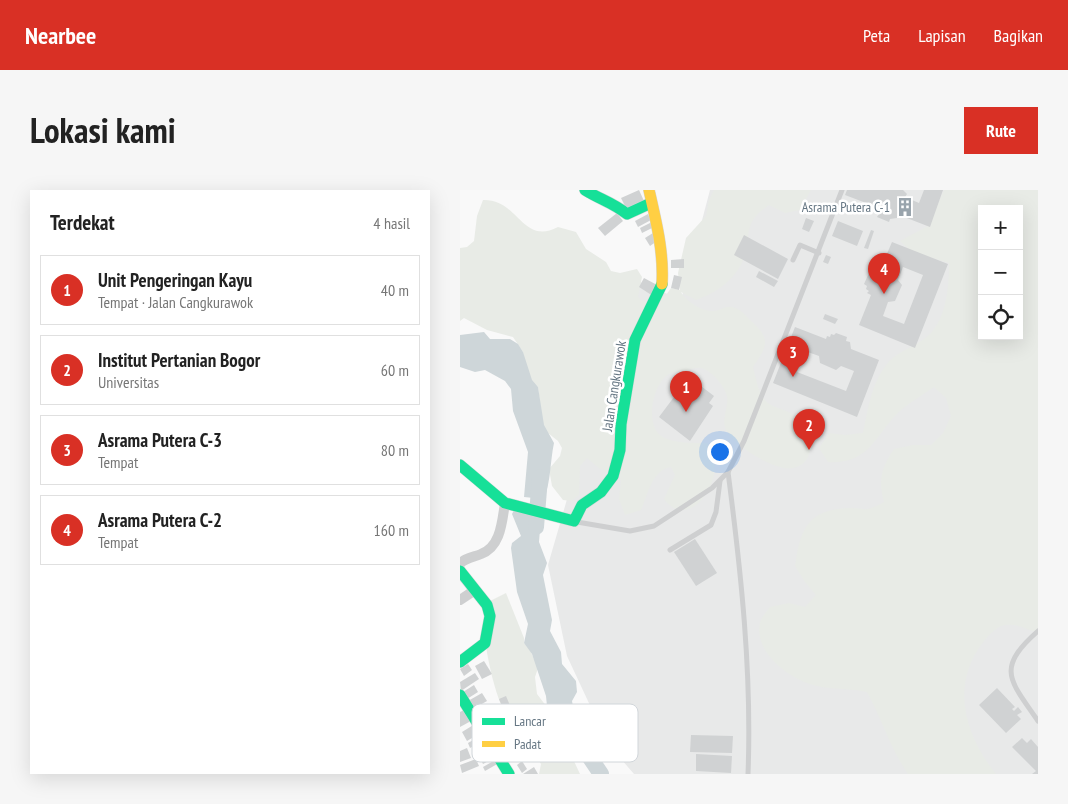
<!DOCTYPE html>
<html lang="id">
<head>
<meta charset="utf-8">
<style>
  :root { --surface:#fff; --page:#f6f6f6; --text:#222; --muted:#767676; --line:#e0e0e0; --accent:#d93025 }
  body { margin:0; font-family:"PT Sans Narrow",sans-serif; background:var(--page); color:var(--text) }
  .controls { position:absolute; right:15px; top:15px; display:grid; overflow:hidden; border-radius:0px; box-shadow:0 5px 20px #0002 }
  .controls button { width:45px; height:45px; display:grid; place-items:center; padding:0; border:0; border-bottom:1px solid var(--line); background:var(--surface); color:var(--text); font:25px sans-serif }
  .you { position:absolute; left:259px; top:261px; width:18px; height:18px; margin:-12px; border:4px solid #fff; border-radius:50%; background:#1a73e8; box-shadow:0 0 0 8px #1a73e833 }
  .badge { display:grid; place-items:center; width:32px; height:32px; border-radius:50%; background:var(--accent); color:#fff; font-size:16px; font-weight:700 }
  .pin { position:absolute; translate:-50% -41px; filter:drop-shadow(0 1px 2px #0008) }
  .pin::after { content:''; position:absolute; top:26px; width:18px; height:15px; background:inherit; clip-path:polygon(0 0,100% 0,50% 100%) }
  .list { margin:0; padding:0; list-style:none }
  h2 { display:flex; justify-content:space-between; align-items:center; height:65px; margin:0; padding:0 20px; font-size:21px }
  h2 small { font-size:16px; font-weight:400; color:var(--muted) }
  .list li { display:grid; grid-template-columns:32px 1fr auto; gap:15px; align-items:center; box-sizing:border-box; height:70px; margin:0 10px 10px; padding:0 10px; border:1px solid var(--line); border-radius:0px }
  .list b { display:block; font-size:19px; white-space:nowrap }
  .list p { margin:0; font-size:16px; white-space:nowrap; color:var(--muted) }
  .list em { font-size:16px; font-style:normal; color:var(--muted) }
  .icon { flex:none; width:28px; height:28px; fill:none; stroke:currentColor; stroke-width:2; stroke-linecap:round; stroke-linejoin:round }
  .map { position:relative; flex:none; width:578px; height:584px; overflow:hidden; border-radius:0px }
  header { display:flex; align-items:center; gap:30px; box-sizing:border-box; height:70px; padding:0 25px; background:var(--accent); color:#fff }
  header strong { font-size:24px }
  nav { display:flex; gap:28px; margin-inline-start:auto; font-size:18px }
  .intro { display:flex; align-items:center; justify-content:space-between; box-sizing:border-box; height:120px; padding:0 30px }
  h1 { margin:0; font-size:35px }
  .button { padding:12px 22px; border-radius:0px; background:var(--accent); color:#fff; font-size:18px; font-weight:700 }
  main { display:flex; gap:30px; padding:0 30px }
  aside { flex:1; background:var(--surface); border-radius:0px; box-shadow:0 5px 20px #0002 }
  .map>svg:first-child { display:block }
  .built { fill:#e8e9e9; fill-rule:evenodd }
  .green { fill:#e8ebe6; fill-rule:evenodd }
  .water { fill:#ced6d9 }
  .lines { fill:none; stroke-linecap:round; stroke-linejoin:round }
  .river { stroke:#ced6d9; stroke-width:16 }
  .building { fill:#d0d2d3; fill-rule:evenodd }
  .fast-casing { stroke:#d5d6d7; stroke-width:12 }
  .slow-casing { stroke:#d5d6d7; stroke-width:12 }
  .lane { stroke:#cecfd0; stroke-width:5 }
  .street { stroke:#cecfd0; stroke-width:10 }
  .fast { stroke:#16e098; stroke-width:11 }
  .slow { stroke:#ffcf43; stroke-width:11 }
  .labels { text-anchor:middle; stroke-width:5; stroke-linejoin:round; paint-order:stroke }
  .poi-label { font-size:14px; fill:#657683; stroke:#fff; text-anchor:end }
  .street-label { font-size:14px; fill:#657683; stroke:#fff }
  .key { fill:#fff; stroke:#d1d6da; stroke-width:1 }
  .key-label { font-size:14px; fill:#657683 }
</style>
</head>
<body>
<header>
<strong>Nearbee</strong>
<nav><a>Peta</a><a>Lapisan</a><a>Bagikan</a></nav>
</header>
<div class="intro"><h1>Lokasi kami</h1><a class="button">Rute</a></div>
<main>
<aside>
<h2>Terdekat<small>4 hasil</small></h2>
<ul class="list">
<li><span class="badge">1</span><div><b>Unit Pengeringan Kayu</b><p>Tempat · Jalan Cangkurawok</p></div><em>40 m</em></li>
<li><span class="badge">2</span><div><b>Institut Pertanian Bogor</b><p>Universitas</p></div><em>60 m</em></li>
<li><span class="badge">3</span><div><b>Asrama Putera C-3</b><p>Tempat</p></div><em>80 m</em></li>
<li><span class="badge">4</span><div><b>Asrama Putera C-2</b><p>Tempat</p></div><em>160 m</em></li>
</ul>
</aside>
<div class="map">
<svg width="578" height="584" viewBox="0 0 578 584">
  <rect width="100%" height="100%" fill="#f9f9f9"/>
  <path class="built" d="M250,0H578V584H174L148,554L107,466L88,375L171,88L221,110ZM522,19H559V146H522Z"/>
  <g class="green">
    <path d="M254,0H351L340,20L325,23L309,15C282,33 292,44 283,70C275,90 256,103 236,110L221,102C226,111 242,122 254,121C261,120 265,116 272,117C281,119 285,125 291,131C311,149 308,155 293,177C296,187 297,200 304,209C312,220 330,218 339,230C343,236 345,244 348,250C354,262 346,276 333,278C315,282 274,255 266,240C261,229 269,217 267,206C265,197 254,184 246,180C240,176 233,178 228,180C222,181 214,181 209,184C193,193 185,233 200,245C210,254 235,253 247,253C272,284 230,345 204,309L215,285L211,277C192,280 188,304 181,320L165,325L159,309L161,291L159,283L140,279L127,268L120,276L119,305L111,311L103,310L92,296L89,279L100,266L102,258L98,251L83,239L78,197L64,186L63,162L53,147L27,140L4,128L0,131V58L7,57L14,51L17,26L23,10C59,9 62,56 98,37L116,42L126,59L146,72L151,81L160,83L177,79L182,87L178,107L182,111L191,113L206,105L211,98L220,100L218,83L226,48L246,26L249,10Z"/>
    <path d="M484,0H578V442C567,440 557,433 545,435C537,436 529,445 524,451C490,494 504,544 536,584H448C430,558 422,529 407,502C390,498 374,500 357,496C332,491 293,463 300,433C301,428 307,421 310,417L329,413L345,417L356,405L345,392L335,376C340,340 347,320 388,318C408,318 404,323 424,312C418,291 421,278 434,259L453,255H471L483,243L491,226L486,208L474,197C464,204 452,211 442,219C416,242 411,275 368,272L359,258L369,243L385,245L403,243C408,220 411,194 427,174C438,160 459,156 471,143C487,125 489,95 489,73L452,62L440,51L468,36ZM522,19H559V146H522Z"/>
    <path d="M46,403L64,448V453L70,460L78,478L75,487L77,504L90,521L87,530L104,541L105,552L120,584H79L81,574L71,559L57,545L64,541C59,532 51,529 45,521C36,511 24,456 25,442C25,432 29,421 30,411Z"/>
  </g>
  <g class="water">
    <path d="M24,142L30,149H50L58,154L63,162L72,190L78,197L84,235L94,253C90,272 91,291 84,309L64,307L68,262L53,221L51,199L45,191L25,180L15,182L0,177V145Z"/>
    <path d="M55,318L81,326L79,352L87,373L83,385L92,430L90,441L101,462L102,474L116,491L117,502L112,511L114,522L129,532L105,552L104,541L87,516L86,506L72,464L64,453L68,434L57,402L51,358L52,353L61,346L52,324Z"/>
  </g>
  <g class="lines">
    <g class="river">
      <path d="M76,337L80,287"/>
      <path d="M102,526L141,584"/>
    </g>
  </g>
  <g class="building">
    <path d="M179,0L184,11L167,20L161,8Z"/>
    <path d="M387,0H443L447,4L445,7L459,13L464,0H483L470,37L439,25L437,28L430,29L429,32L417,27L419,24L415,22L414,16L385,5Z"/>
    <path d="M157,23L163,31L145,46L138,38Z"/>
    <path d="M188,24L191,30L178,37L175,31Z"/>
    <path d="M346,28L354,31L349,42L342,39Z"/>
    <path d="M378,31L403,41L397,56L372,46Z"/>
    <path d="M192,32L194,37L182,43L180,38Z"/>
    <path d="M411,40L414,41L408,59L404,58Z"/>
    <path d="M193,43L197,51L190,56L185,48Z"/>
    <path d="M284,45L328,69L318,89L274,65Z"/>
    <path d="M432,52L488,74L455,158L399,135L411,105L407,103L409,101L406,99L407,96L404,94L409,83L412,85L414,81L420,80ZM443,77L463,85L444,134L423,126L428,112L435,111L442,95L438,90Z"/>
    <path d="M366,65L371,67L368,74L363,72Z"/>
    <path d="M224,69V78H211V70Z"/>
    <path d="M299,81L318,91L314,97L296,87Z"/>
    <path d="M214,85L222,87L219,100L211,98Z"/>
    <path d="M184,88L199,96L193,106L179,97Z"/>
    <path d="M365,124L378,129L375,134L363,129Z"/>
    <path d="M335,137L366,149L367,146L370,147L371,144L374,145L376,143L387,147L386,151L390,152L391,159L419,170L397,227L313,193ZM345,161L359,166L360,173L376,180L381,176L394,181L386,201L337,182Z"/>
    <path d="M229,187L254,206L249,213L253,216L230,251L199,227Z"/>
    <path d="M235,349L257,383L236,396L214,362Z"/>
    <path d="M24,471L32,484L22,489L15,476Z"/>
    <path d="M8,474L12,480L4,486L0,479Z"/>
    <path d="M15,483L19,489L1,501L0,492Z"/>
    <path d="M14,495L18,502L7,509L3,502Z"/>
    <path d="M537,498L555,517L552,519L554,521L558,517L562,522L557,525L561,529L546,543L519,515Z"/>
    <path d="M22,503L27,511L13,519L8,511Z"/>
    <path d="M46,506L51,518L44,521L39,509Z"/>
    <path d="M4,520L11,531L0,537V522Z"/>
    <path d="M15,534L20,543L7,551L2,542Z"/>
    <path d="M231,545L273,546L272,563L230,562Z"/>
    <path d="M20,546L23,551L10,558L8,553Z"/>
    <path d="M562,548L567,553L571,549L578,557V584H572L576,581L552,557Z"/>
    <path d="M26,553L29,560L15,567L12,561Z"/>
    <path d="M7,558L11,568L0,572V561Z"/>
    <path d="M33,561L36,567L23,574L20,568Z"/>
    <path d="M236,564L272,566L271,583L236,581Z"/>
    <path d="M16,569L19,576L2,583L0,575Z"/>
    <path d="M37,569L39,573L25,581L23,577Z"/>
    <path d="M62,571L67,579L62,583L57,575Z"/>
    <path d="M74,577L78,584H63Z"/>
  </g>
  <g class="lines">
    <g class="fast-casing">
      <g id="fast">
        <path d="M125,0C141,10 152,12 167,24L191,13"/>
        <path d="M0,275L45,313L114,331L122,315L141,302L153,286L160,260L161,234L175,150L202,94"/>
        <path d="M0,381L27,415L30,426L25,453L0,472"/>
        <path d="M0,505L49,584"/>
      </g>
    </g>
    <g class="slow-casing">
      <path id="slow" d="M189,0C196,31 204,62 202,94"/>
    </g>
    <g class="lane">
      <path d="M333,70L340,55L359,63"/>
      <path d="M268,282C281,382 292,483 288,584"/>
      <path d="M117,332L170,341L194,336L252,298L268,282L284,251L382,0"/>
      <path d="M210,360L251,335L256,322L260,291"/>
      <path d="M578,441C535,479 550,490 578,531"/>
    </g>
    <g class="street">
      <path d="M0,374C4,368 14,367 21,364C41,357 42,331 45,313"/>
      <path d="M0,410L15,400"/>
    </g>
    <use href="#fast" class="fast"/>
    <use href="#slow" class="slow"/>
  </g>
  <defs>
    <g id="building-bare" transform="scale(1.5)"><path d="M-4-6H4V6H1V3H-1V6H-4ZM-2.5-4.3h1.7v1.8h-1.7ZM.8-4.3h1.7v1.8H.8ZM-2.5-1h1.7V.8h-1.7ZM.8-1h1.7V.8H.8Z" fill="#99a4ac" stroke="#fff" stroke-width="2.5" paint-order="stroke"/></g>
  </defs>
  <g fill-rule="evenodd">
    <use href="#building-bare" x="445" y="17"/>
  </g>
  <g class="labels">
    <g class="poi-label">
      <text x="430" y="22">Asrama Putera C-1</text>
    </g>
    <g class="street-label">
      <text transform="translate(154 196) rotate(-81)" y="5">Jalan Cangkurawok</text>
    </g>
  </g>
  <rect x="12" y="514" width="166" height="58" rx="8" class="key"/>
  <rect x="22" y="528" width="23" height="7" fill="#16e098"/>
  <rect x="22" y="551" width="23" height="6" fill="#ffcf43"/>
  <g class="key-label">
    <text x="54" y="536">Lancar</text>
    <text x="54" y="559">Padat</text>
  </g>
</svg>
<div class="controls">
<button>+</button>
<button>−</button>
<button><svg class="icon" aria-label="locate" viewBox="0 0 24 24"><circle cx="12" cy="12" r="6"/><path d="M12 2v4M12 18v4M2 12h4M18 12h4"/></svg></button>
</div>
<div class="you"></div>
<div class="pin badge" style="left:226px;top:222px">1</div>
<div class="pin badge" style="left:349px;top:260px">2</div>
<div class="pin badge" style="left:333px;top:187px">3</div>
<div class="pin badge" style="left:424px;top:104px">4</div>
</div>
</main>
</body>
</html>
